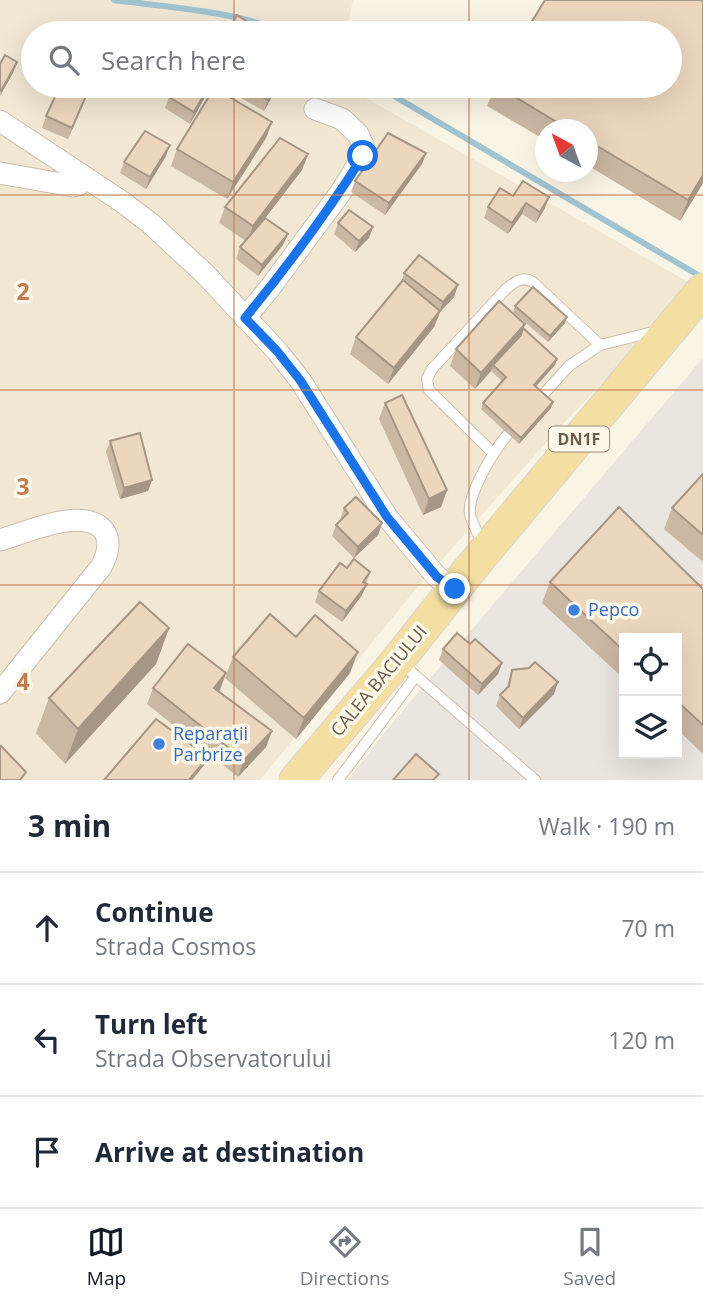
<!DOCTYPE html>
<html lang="en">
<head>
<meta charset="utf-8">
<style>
  :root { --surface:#fff; --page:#f6f6f7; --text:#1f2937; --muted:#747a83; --line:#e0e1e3; --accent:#111827 }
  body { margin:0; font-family:"Open Sans",sans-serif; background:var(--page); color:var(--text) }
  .controls { position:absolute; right:21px; bottom:21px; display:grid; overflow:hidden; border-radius:0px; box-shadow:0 7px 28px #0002 }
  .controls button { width:63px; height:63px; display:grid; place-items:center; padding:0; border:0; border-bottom:2px solid var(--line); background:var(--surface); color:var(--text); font:35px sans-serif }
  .compass { position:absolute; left:535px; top:119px; width:63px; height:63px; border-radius:50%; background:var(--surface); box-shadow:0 7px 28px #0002; rotate:319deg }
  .stop { position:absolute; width:21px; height:21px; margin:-16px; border:5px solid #1a73e8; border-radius:50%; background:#fff }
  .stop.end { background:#1a73e8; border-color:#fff; box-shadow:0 2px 7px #0008 }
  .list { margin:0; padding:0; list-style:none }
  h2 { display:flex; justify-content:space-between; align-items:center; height:91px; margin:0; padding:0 28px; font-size:30px }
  h2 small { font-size:23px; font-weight:400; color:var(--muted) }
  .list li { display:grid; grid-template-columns:46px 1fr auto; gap:21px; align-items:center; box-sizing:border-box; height:112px; padding:0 28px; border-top:2px solid var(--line) }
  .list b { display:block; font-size:26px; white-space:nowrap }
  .list p { margin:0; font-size:23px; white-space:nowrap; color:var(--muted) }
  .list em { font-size:23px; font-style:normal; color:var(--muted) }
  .icon { flex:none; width:38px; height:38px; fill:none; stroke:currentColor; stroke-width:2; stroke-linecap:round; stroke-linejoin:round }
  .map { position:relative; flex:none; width:703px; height:780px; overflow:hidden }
  .search { position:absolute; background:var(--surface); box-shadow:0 7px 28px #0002; left:21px; right:21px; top:21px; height:77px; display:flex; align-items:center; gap:18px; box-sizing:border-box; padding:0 24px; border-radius:38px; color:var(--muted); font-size:26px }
  .sheet { height:427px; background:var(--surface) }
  nav { display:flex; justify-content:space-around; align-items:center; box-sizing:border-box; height:98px; border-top:2px solid var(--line); background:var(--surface); font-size:19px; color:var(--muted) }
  nav a { display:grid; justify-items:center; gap:4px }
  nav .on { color:var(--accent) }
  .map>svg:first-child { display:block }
  .residential { fill:#f1e7d3 }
  .industrial { fill:#eae5de; fill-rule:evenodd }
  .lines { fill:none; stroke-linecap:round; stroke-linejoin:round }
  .stream { stroke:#a1c4d2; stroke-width:6 }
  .lane-casing { stroke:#ccbfae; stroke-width:12 }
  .street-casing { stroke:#ccbfae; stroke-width:23 }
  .primary-casing { stroke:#dad5d0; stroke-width:35 }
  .lane { stroke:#fff; stroke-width:10 }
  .street { stroke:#fff; stroke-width:21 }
  .primary { stroke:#f3dfa2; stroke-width:33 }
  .wall { fill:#cbb8a3 }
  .shaded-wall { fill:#a59685 }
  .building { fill:#ecd6be; stroke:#a59685; stroke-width:2 }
  .route { stroke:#1a73e8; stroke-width:9 }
  .grid { fill:none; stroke:#c47b52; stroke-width:2; stroke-opacity:0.55 }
  .shop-dot { fill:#3f7fe0; stroke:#fdf8e9; stroke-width:2.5 }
  .labels { text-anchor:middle; stroke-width:7; stroke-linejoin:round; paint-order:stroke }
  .shield { fill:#fdf8e9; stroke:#9a8c7b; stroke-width:2 }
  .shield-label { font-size:16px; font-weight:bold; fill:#6f5d4c }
  .shop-label { font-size:18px; fill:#366cbe; stroke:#fdf8e9; text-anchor:start }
  .street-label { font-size:18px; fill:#6f5d4c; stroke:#fdf8e9 }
  .grid-label { font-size:23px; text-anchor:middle; font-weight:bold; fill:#c47b52; stroke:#fdf8e9; stroke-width:7; stroke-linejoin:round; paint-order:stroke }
</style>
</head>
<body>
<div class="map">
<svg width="703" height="780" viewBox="0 0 703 780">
  <rect width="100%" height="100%" fill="#faf4e4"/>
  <path class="residential" d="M0,0H353L346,33H33V86H345L695,286L561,426L415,590L260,780H0Z"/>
  <path class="industrial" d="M703,358V780H348L388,728ZM624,638H677V754H624Z"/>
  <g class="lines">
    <g class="stream">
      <path d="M114,0C159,6 245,12 282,33"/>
      <path d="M377,86L703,278"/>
    </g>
    <g class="lane-casing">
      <g id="lane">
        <path d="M540,398L569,366L600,345L657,331"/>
        <path d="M493,453L429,390L427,379L432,369L507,288C516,281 523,276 533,282L600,345"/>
        <path d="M483,545C479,535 472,524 470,514C467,494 495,449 508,434"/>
        <path d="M400,662L535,780"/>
        <path d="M338,780L416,676"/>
      </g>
    </g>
    <g class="street-casing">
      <g id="street">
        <path d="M0,121L121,201L150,223L205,274L277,351L300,380L387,517L437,577L455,589"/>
        <path d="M0,173L73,186L78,185L86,178"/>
        <path d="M245,318L269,289L341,192L363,156V145L358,134L342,119L315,109"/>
        <path d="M0,540C25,533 85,505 104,531C112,543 107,556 101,567L0,693"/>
      </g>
    </g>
    <g class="primary-casing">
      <path id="primary" d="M296,780L398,660L471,568L703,290"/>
    </g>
    <use href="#lane" class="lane"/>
    <use href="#street" class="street"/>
    <use href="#primary" class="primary"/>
  </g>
  <g class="wall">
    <path d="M176,86H211L190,124L165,108L169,97Z"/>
    <path d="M232,86H278L264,111L230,92Z"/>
    <path d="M495,86H670L703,183L680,221L587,165V130H545V140L487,106Z"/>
    <path d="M86,96L68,139L42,128L46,116Z"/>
    <path d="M272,122L266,138L227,199L171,166L177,149Z"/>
    <path d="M426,153L422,164L385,215L351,192L355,181Z"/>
    <path d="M308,154L302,170L265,218L283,245L258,276L236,259L240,247L246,241L219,223L225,207Z"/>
    <path d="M166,156L146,189L120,173L124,162Z"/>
    <path d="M513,196L545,208L536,223L522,214L508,234L484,218L488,207Z"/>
    <path d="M338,223L373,227L369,238L355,252L334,234Z"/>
    <path d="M404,273L454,297L440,312L434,327L388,384L350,354L356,337L401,283Z"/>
    <path d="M515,306L565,323L548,342L513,312Z"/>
    <path d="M523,328L557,359L555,365L535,386L553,402L551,408L519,444L481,409L483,403L502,381L491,371L475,389L450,366L456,349Z"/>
    <path d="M385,403L447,490L441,507L423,515L379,419Z"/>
    <path d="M110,441L152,480L148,491L120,499L106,452Z"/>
    <path d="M703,474V562L664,529L672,508Z"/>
    <path d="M344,508L382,523L378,535L354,558L332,536L336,525L340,521V520Z"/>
    <path d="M347,568L370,572L362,595L342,622L315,602L319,591Z"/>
    <path d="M550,582L703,589V754L677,729V638H624V679L542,603Z"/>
    <path d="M169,628L156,664L65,764L36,733L49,698Z"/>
    <path d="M296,637L350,673L296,739L225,678L233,657Z"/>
    <path d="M443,649L502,663L498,674L478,695L439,660Z"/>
    <path d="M512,670L554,694L519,729L496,706L500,695L506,689Z"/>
    <path d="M226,673L218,692L272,731L266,747L238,777L147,704L153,688Z"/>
  </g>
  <g class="shaded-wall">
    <path d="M17,62L13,73L0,96L1,91Z"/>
    <path d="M209,86H211L190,124L194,112Z"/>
    <path d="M276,86H278L264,111L268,100Z"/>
    <path d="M86,96L82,107L68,139L72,128Z"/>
    <path d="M272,122L266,138L227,199L233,182Z"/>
    <path d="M170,145L166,156L146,189L150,177Z"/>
    <path d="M426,153L422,164L385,215L389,203Z"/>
    <path d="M308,154L302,170L247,242L253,226Z"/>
    <path d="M703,175V183L680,221L688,200Z"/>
    <path d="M549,197L545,208L536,223L540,212Z"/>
    <path d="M526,203L522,214L508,234L512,223Z"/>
    <path d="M373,227L369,238L355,252L359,241Z"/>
    <path d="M288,234L283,245L258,276L262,265Z"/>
    <path d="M458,285L454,297L440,312L434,327L388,384L394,368L439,313L443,302Z"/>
    <path d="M567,317L565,323L548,342L550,336Z"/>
    <path d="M525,324L519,341L493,365L491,371L475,389L481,373Z"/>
    <path d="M557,359L555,365L532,391L534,385Z"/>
    <path d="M553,402L551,408L519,444L521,438Z"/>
    <path d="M152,480L148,491L120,499L124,488Z"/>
    <path d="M447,490L441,507L423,515L429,499Z"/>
    <path d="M382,523L378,535L354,558L358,547Z"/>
    <path d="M367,584L362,595L342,622L346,611Z"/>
    <path d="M169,628L156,664L65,764L78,729Z"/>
    <path d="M358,652L350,673L296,739L304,718Z"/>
    <path d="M502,663L498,674L478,695L482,684Z"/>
    <path d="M226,673L220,690L208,705L214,688Z"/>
    <path d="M558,682L554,694L519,729L523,718Z"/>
    <path d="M272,731L266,747L238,777L244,760Z"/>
    <path d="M208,757L206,763L192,780H189Z"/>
  </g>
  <g class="building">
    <path d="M545,0H701L703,1V175L688,200L587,140V130H570L497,86H670V33H525Z"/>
    <path d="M237,15L248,22L242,33H227Z"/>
    <path d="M5,55L17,62L1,91L0,90V64Z"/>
    <path d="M60,86H64L86,96L72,128L46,116Z"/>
    <path d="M176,86H209L194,112L169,97Z"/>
    <path d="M243,86H276L268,100Z"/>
    <path d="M214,88L272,122L233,182L177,149Z"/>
    <path d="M145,131L170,145L150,177L124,162Z"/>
    <path d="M388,133L426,153L389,203L355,181Z"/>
    <path d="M280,138L308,154L253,226L225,207Z"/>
    <path d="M523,181L549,197L540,212L526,203L512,223L488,207L500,188L513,196Z"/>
    <path d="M349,210L373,227L359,241L338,223Z"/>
    <path d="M265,218L288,234L262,265L240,247Z"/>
    <path d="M419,255L458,285L443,302L404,273Z"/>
    <path d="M403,280L440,311L394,368L356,337Z"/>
    <path d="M533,287L567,317L550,336L515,306Z"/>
    <path d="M499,301L525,324L481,373L456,349Z"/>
    <path d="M523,328L557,359L534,385L553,402L521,438L483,403L506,377L493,365L521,335Z"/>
    <path d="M402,395L447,490L429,499L385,403Z"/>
    <path d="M140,433L152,480L124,488L110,441Z"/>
    <path d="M703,474V535L672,508Z"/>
    <path d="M356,497L382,523L358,547L336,525L348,513L344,508Z"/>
    <path d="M619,507L703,589V725L677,701V638H624V651L550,582Z"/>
    <path d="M354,559L370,572L363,582L367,584L346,611L319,591L340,563L347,568Z"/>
    <path d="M140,602L169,628L78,729L49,698Z"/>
    <path d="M270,614L296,637L315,615L358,652L304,718L233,657Z"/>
    <path d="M457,633L470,644L475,639L502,663L482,684L443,649Z"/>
    <path d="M188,644L226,673L214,688L272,731L244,760L153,688Z"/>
    <path d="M535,662L558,682L523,718L500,695L509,686L512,670L529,668Z"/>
    <path d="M156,719L208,757L189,780H104Z"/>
    <path d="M1,746L26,772L20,780H0V748Z"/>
    <path d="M416,754L439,774L433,780H393Z"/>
  </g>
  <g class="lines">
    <path class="route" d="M363,156C327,213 287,267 245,318L277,351L300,380L387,517L437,577L455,589"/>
  </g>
  <path class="grid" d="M234,0V33M469,0V33M234,86V780M469,86V780M0,195H703M0,390H703M0,585H703"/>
  <g class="shop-dot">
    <circle cx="574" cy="610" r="7"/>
    <circle cx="159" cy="744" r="7"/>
  </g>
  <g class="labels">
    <rect class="shield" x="549" y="426.5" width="60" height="25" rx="5"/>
    <g class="shield-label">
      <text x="579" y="445">DN1F</text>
    </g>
    <g class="shop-label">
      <text x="588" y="616">Pepco</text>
      <text x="173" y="740">Reparații<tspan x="173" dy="21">Parbrize</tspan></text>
    </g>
    <g class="street-label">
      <text transform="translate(379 681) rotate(-50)" y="6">CALEA BACIULUI</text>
    </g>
  </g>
  <g class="grid-label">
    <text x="23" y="300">2</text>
    <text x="23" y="495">3</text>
    <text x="23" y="690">4</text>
  </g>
</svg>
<div class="controls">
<button><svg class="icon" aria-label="locate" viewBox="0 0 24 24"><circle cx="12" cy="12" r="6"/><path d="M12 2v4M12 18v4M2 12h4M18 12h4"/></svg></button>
<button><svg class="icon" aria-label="layers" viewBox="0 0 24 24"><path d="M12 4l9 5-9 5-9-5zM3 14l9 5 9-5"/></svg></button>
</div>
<svg class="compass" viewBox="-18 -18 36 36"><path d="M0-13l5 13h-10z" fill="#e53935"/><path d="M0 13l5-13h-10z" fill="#747a83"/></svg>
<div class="stop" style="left:363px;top:156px"></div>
<div class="stop end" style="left:455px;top:589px"></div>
<div class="search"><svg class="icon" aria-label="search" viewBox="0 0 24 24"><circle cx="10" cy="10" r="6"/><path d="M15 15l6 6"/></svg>Search here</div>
</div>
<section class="sheet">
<h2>3 min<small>Walk · 190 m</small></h2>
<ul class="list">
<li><svg class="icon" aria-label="ahead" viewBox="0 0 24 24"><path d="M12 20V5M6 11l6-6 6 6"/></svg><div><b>Continue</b><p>Strada Cosmos</p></div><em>70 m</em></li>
<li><svg class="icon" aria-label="left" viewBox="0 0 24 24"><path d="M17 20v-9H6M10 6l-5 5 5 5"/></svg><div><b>Turn left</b><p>Strada Observatorului</p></div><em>120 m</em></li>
<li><svg class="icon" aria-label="arrive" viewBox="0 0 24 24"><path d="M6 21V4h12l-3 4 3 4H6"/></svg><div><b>Arrive at destination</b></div></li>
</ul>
</section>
<nav>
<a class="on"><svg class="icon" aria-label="map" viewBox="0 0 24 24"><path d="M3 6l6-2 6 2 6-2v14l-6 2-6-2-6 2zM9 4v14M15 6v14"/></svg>Map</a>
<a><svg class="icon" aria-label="directions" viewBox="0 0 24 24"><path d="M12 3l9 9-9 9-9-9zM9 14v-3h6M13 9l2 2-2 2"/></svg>Directions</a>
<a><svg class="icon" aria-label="saved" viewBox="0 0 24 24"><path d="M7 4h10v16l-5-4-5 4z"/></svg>Saved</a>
</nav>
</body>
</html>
